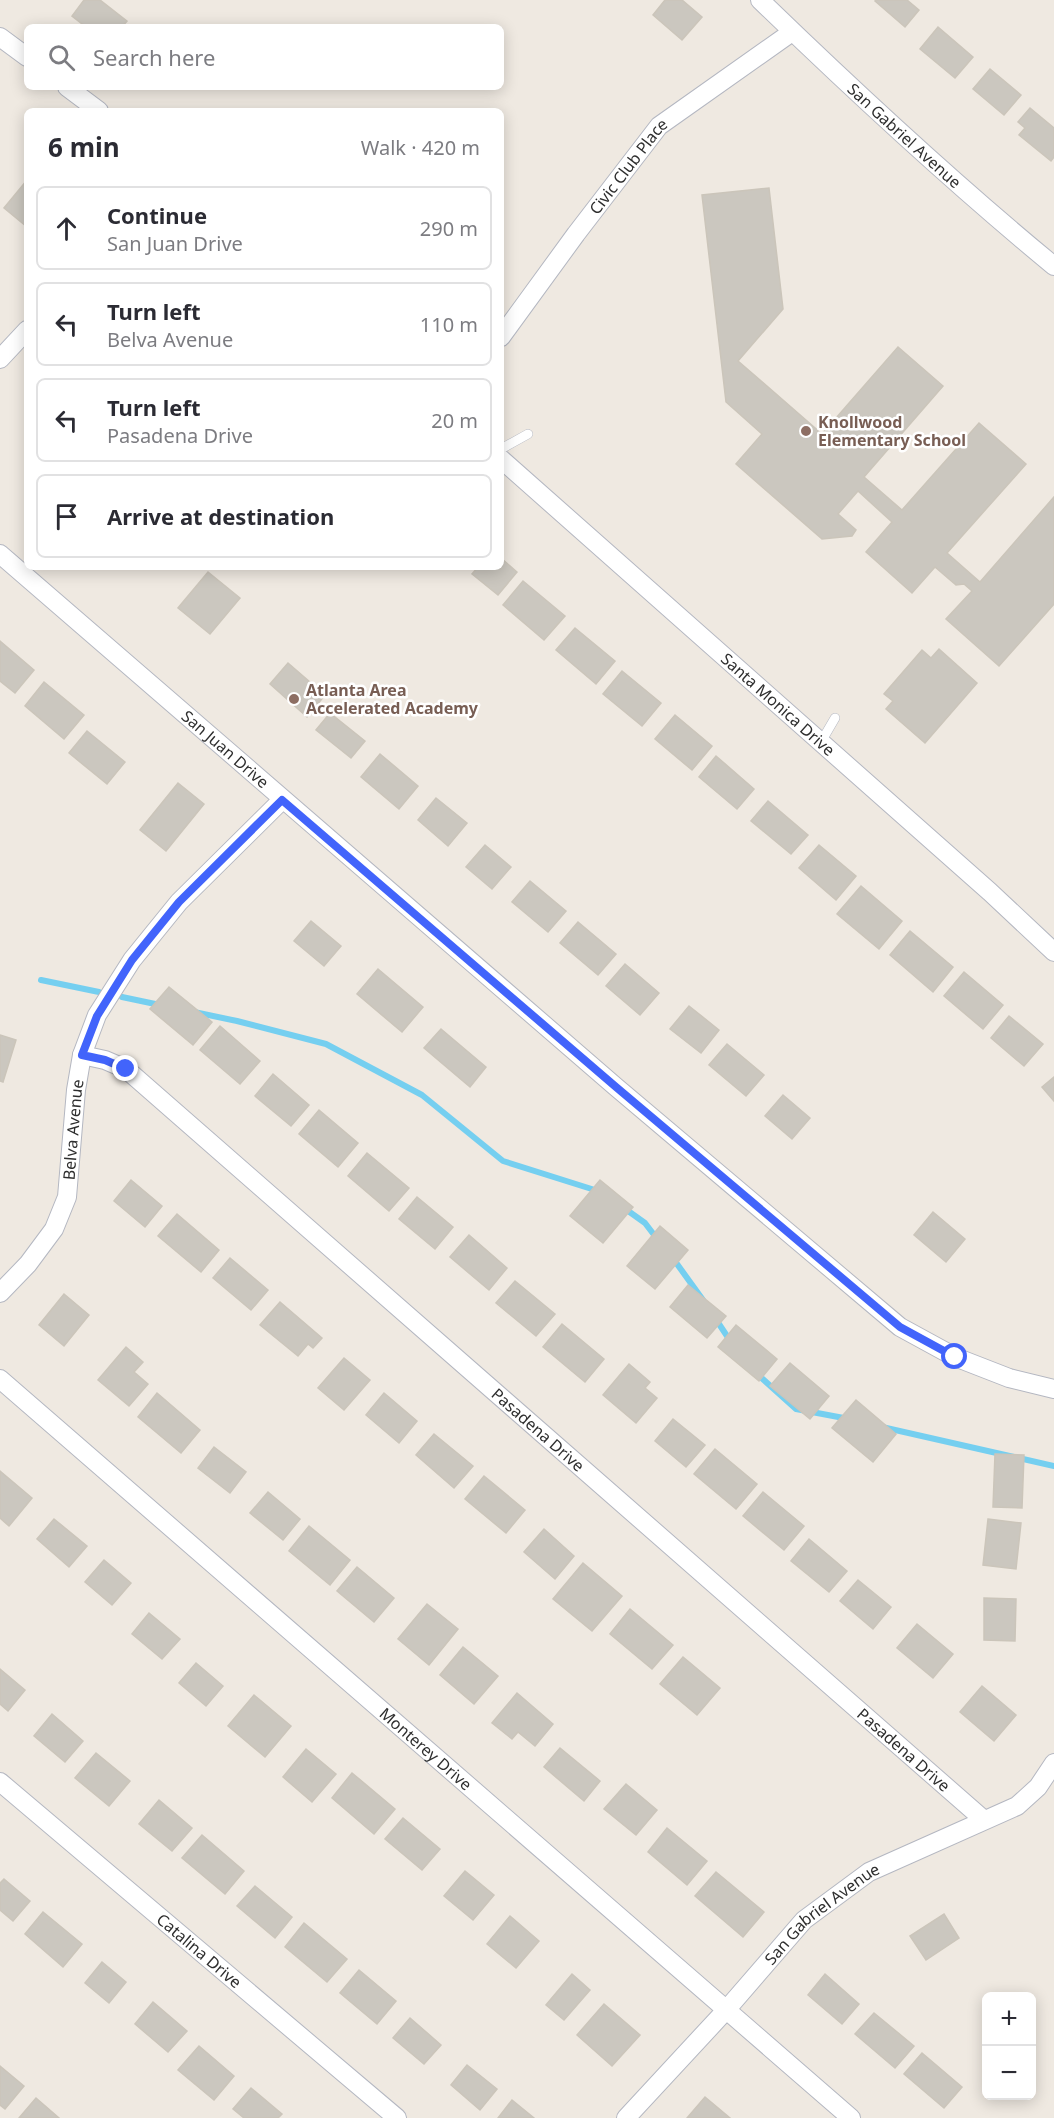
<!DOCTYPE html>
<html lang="en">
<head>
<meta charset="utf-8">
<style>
  :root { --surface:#fff; --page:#f7f7f7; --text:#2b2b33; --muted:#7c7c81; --line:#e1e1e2 }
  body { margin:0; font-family:"Noto Sans",sans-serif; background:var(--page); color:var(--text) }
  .controls { position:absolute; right:18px; bottom:18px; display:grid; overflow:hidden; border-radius:9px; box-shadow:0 3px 15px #0003 }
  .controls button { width:54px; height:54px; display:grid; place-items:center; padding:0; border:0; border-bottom:2px solid var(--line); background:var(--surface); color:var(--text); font:30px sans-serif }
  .stop { position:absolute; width:18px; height:18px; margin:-14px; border:4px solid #4264fb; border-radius:50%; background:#fff }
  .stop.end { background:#4264fb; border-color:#fff; box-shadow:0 2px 6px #0008 }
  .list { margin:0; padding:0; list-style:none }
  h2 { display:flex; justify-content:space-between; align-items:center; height:78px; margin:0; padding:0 24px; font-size:26px }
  h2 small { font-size:20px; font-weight:400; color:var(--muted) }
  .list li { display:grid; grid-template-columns:39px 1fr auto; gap:18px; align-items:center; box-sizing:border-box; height:84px; margin:0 12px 12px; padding:0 12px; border:2px solid var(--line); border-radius:9px }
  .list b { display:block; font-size:22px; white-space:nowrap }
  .list p { margin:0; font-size:20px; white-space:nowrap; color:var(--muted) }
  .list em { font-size:20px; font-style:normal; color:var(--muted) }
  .icon { flex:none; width:33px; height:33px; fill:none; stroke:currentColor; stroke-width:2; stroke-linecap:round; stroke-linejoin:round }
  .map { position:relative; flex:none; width:1054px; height:2118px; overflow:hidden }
  .search { position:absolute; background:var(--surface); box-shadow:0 3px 15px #0003; left:24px; top:24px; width:480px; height:66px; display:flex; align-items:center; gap:15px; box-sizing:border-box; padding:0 21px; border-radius:9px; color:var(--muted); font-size:22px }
  .panel { position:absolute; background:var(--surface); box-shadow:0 3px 15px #0003; left:24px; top:108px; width:480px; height:462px; border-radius:9px }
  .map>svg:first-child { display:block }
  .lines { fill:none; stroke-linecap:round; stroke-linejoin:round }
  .stream { stroke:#75cff0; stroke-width:6 }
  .building { fill:#cbc7bf; stroke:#cbc5ba; stroke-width:1.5 }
  .service-casing { stroke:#b4b7c1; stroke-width:10 }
  .minor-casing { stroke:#b4b7c1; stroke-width:20 }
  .service { stroke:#fff; stroke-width:9 }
  .minor { stroke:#fff; stroke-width:18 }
  .route { stroke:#4264fb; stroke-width:8 }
  .education-dot { fill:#8d6e63; stroke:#fff; stroke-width:2 }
  .labels { text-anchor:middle; stroke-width:5; stroke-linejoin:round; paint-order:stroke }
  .street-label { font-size:16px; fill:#2e2e2e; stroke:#fff }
  .education-label { font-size:16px; font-weight:bold; fill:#785e54; stroke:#fff; text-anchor:start }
</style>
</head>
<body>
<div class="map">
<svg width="1054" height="2118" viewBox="0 0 1054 2118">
  <rect width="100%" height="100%" fill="#efe9e1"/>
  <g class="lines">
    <g class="stream">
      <path d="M41,980L99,992"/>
      <path d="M122,997L160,1005"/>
      <path d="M194,1012L237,1021L326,1044L422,1095L503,1161L598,1191"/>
      <path d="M624,1208L645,1223L658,1240"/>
      <path d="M672,1257L703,1300"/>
      <path d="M715,1318L731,1342"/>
      <path d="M756,1373L796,1409L849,1419"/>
      <path d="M882,1427L1054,1466"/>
    </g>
  </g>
  <g class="building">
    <path d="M84,0H100L127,21L122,27H86L72,16Z"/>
    <path d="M665,0H682L702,17L682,40L653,15Z"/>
    <path d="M876,0H907L919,10L905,27L875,1Z"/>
    <path d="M938,27L973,57L955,78L920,49Z"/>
    <path d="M990,69L1021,95L1004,115L973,89Z"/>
    <path d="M1030,108L1054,128V157L1051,161L1019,135L1025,128L1018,122Z"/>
    <path d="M27,180V227L4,208Z"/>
    <path d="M769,188L783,309L738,361L822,434L898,347L943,386L864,477L902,510L979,423L1026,464L947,553L980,582L1054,497V604L999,666L946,619L972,591L964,584L956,585L935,567L912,593L866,552L892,522L858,491L838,514L856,530L852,536L822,539L736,464L762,434L726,402L702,195Z"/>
    <path d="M501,558L517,572L498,595L472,574L478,567H501Z"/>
    <path d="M208,572L240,598L210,634L178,608Z"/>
    <path d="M523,581L565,616L544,640L503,605Z"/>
    <path d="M575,628L615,661L596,684L556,650Z"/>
    <path d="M0,641L34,670L15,693L0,681Z"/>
    <path d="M939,649L977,683L925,743L886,709L893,701L884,694L922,650L931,658Z"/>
    <path d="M288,663L325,695L307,717L270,684Z"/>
    <path d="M622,671L661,703L642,726L603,694Z"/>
    <path d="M44,682L84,715L64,739L25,706Z"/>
    <path d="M330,713L365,741L351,758L316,730Z"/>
    <path d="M675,715L712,746L692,770L655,739Z"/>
    <path d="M87,731L125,762L107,784L69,753Z"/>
    <path d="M380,754L418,786L399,809L361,777Z"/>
    <path d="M716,756L754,789L737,809L699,777Z"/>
    <path d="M178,783L204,804L166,851L140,830Z"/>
    <path d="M436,798L467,823L448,846L418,820Z"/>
    <path d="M768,801L808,835L791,854L751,821Z"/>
    <path d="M485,845L511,867L492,889L466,867Z"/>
    <path d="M819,845L856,876L836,900L799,868Z"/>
    <path d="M530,881L566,911L548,932L512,902Z"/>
    <path d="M861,886L902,921L879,949L837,914Z"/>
    <path d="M311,921L341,946L324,966L294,941Z"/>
    <path d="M578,922L616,954L598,975L560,943Z"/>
    <path d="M910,931L953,967L933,992L890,955Z"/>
    <path d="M625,964L659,993L640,1015L606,986Z"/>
    <path d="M378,969L423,1007L402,1032L357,994Z"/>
    <path d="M964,972L1003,1005L983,1029L944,996Z"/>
    <path d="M169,987L212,1022L193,1045L150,1009Z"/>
    <path d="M689,1006L719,1030L701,1053L670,1029Z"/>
    <path d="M1009,1016L1043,1044L1024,1066L991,1038Z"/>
    <path d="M220,1026L260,1061L240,1084L200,1050Z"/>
    <path d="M441,1029L486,1067L470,1087L424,1048Z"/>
    <path d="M0,1035L16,1040L3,1082L0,1081Z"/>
    <path d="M727,1044L764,1075L746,1096L709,1065Z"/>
    <path d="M273,1074L309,1105L291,1126L255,1096Z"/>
    <path d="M1054,1077V1101L1042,1087Z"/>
    <path d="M783,1095L810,1118L792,1139L765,1116Z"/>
    <path d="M319,1110L358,1143L338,1167L299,1134Z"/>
    <path d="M367,1153L409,1188L389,1211L348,1176Z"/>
    <path d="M131,1180L162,1206L145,1227L114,1201Z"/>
    <path d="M600,1180L633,1207L603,1243L570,1216Z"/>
    <path d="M417,1197L453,1227L435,1249L399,1219Z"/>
    <path d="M933,1212L965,1239L946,1262L914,1235Z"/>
    <path d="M177,1214L219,1250L201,1272L158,1236Z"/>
    <path d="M660,1226L688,1250L655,1289L627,1266Z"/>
    <path d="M469,1235L507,1268L489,1290L450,1257Z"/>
    <path d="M230,1258L268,1290L251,1310L213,1278Z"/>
    <path d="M515,1281L555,1314L536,1336L496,1303Z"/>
    <path d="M688,1285L726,1316L707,1338L670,1307Z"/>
    <path d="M64,1294L89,1315L64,1346L39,1325Z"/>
    <path d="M280,1302L322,1338L313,1348L308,1344L298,1356L260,1325Z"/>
    <path d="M562,1324L604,1359L585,1382L543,1347Z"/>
    <path d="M736,1325L777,1359L759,1381L718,1347Z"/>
    <path d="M126,1347L143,1362L134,1372L148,1384L129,1406L98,1380Z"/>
    <path d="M344,1358L370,1380L344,1410L318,1388Z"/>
    <path d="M790,1363L829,1396L810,1419L770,1386Z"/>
    <path d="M629,1364L650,1382L645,1388L657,1398L636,1423L603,1395Z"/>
    <path d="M157,1393L200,1430L181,1453L138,1417Z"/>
    <path d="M384,1393L417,1421L399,1443L366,1415Z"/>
    <path d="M856,1400L896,1434L873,1462L832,1428Z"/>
    <path d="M673,1419L705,1445L686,1467L655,1441Z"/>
    <path d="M434,1434L473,1466L454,1488L416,1455Z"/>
    <path d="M214,1447L246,1472L230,1493L198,1468Z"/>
    <path d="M715,1449L757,1484L736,1509L694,1474Z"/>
    <path d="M995,1454L1024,1455L1022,1508L993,1507Z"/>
    <path d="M0,1471L32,1498L9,1526L0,1518Z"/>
    <path d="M484,1476L525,1510L506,1533L465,1499Z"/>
    <path d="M268,1492L300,1519L283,1540L250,1513Z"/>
    <path d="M763,1492L804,1526L784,1550L743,1516Z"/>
    <path d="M54,1519L87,1546L69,1567L37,1539Z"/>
    <path d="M988,1519L1021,1523L1016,1569L983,1565Z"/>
    <path d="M309,1526L350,1560L330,1585L289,1551Z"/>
    <path d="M544,1529L574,1556L555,1579L524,1552Z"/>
    <path d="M809,1539L847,1571L829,1592L791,1561Z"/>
    <path d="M104,1560L131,1583L112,1605L85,1582Z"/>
    <path d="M583,1563L622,1596L592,1631L553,1599Z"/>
    <path d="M357,1567L394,1598L374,1622L337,1591Z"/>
    <path d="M858,1580L891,1607L873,1629L840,1601Z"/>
    <path d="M984,1598L1016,1599L1015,1641L984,1640Z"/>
    <path d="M427,1604L458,1629L429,1665L398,1639Z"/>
    <path d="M630,1609L673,1645L652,1669L610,1634Z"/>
    <path d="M149,1613L180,1639L162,1659L132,1634Z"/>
    <path d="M917,1624L953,1654L933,1678L897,1648Z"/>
    <path d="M463,1647L498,1676L474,1704L440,1675Z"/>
    <path d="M683,1657L720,1688L697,1715L660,1684Z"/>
    <path d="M196,1663L223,1686L206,1706L179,1683Z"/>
    <path d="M0,1669L25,1690L8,1711L0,1704Z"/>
    <path d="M982,1686L1016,1715L994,1741L960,1712Z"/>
    <path d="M517,1693L553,1724L535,1746L518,1732L512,1739L492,1723Z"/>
    <path d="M254,1695L291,1726L265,1757L228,1726Z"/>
    <path d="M52,1714L83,1741L65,1762L34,1736Z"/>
    <path d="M560,1748L600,1781L584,1801L544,1767Z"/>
    <path d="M306,1749L336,1774L312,1802L283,1777Z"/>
    <path d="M96,1753L130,1781L109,1806L75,1778Z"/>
    <path d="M352,1773L395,1809L374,1834L332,1798Z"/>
    <path d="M626,1784L657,1810L636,1835L604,1809Z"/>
    <path d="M159,1800L192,1828L172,1851L139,1824Z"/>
    <path d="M403,1818L440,1849L422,1870L385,1839Z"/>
    <path d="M667,1828L707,1861L687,1885L648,1852Z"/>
    <path d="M202,1835L244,1871L225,1894L182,1858Z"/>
    <path d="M465,1871L494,1895L473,1920L444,1896Z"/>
    <path d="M716,1872L764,1912L743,1937L695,1896Z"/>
    <path d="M4,1879L30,1901L13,1921L0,1910V1883Z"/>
    <path d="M255,1886L292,1917L275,1938L237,1906Z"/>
    <path d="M43,1912L82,1944L63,1967L25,1934Z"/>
    <path d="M944,1914L959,1938L926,1960L910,1936Z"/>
    <path d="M510,1916L539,1941L516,1968L487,1944Z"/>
    <path d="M304,1923L347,1959L327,1982L285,1947Z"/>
    <path d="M102,1962L126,1982L109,2003L85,1983Z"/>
    <path d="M359,1970L396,2001L377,2024L340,1993Z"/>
    <path d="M572,1974L590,1990L564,2020L546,2005Z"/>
    <path d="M825,1974L859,2004L842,2024L808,1995Z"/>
    <path d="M153,2002L187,2031L168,2052L135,2024Z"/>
    <path d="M604,2004L640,2035L612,2066L577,2035Z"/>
    <path d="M874,2013L914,2046L895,2068L855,2034Z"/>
    <path d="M410,2018L441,2045L424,2064L393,2038Z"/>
    <path d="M199,2046L234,2076L214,2100L178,2070Z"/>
    <path d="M922,2053L962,2087L944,2108L904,2074Z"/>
    <path d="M467,2065L497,2089L480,2110L451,2085Z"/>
    <path d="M0,2066L24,2086L5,2109L0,2105Z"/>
    <path d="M251,2088L282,2114L278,2118H244L233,2109Z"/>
    <path d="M705,2097L730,2118H687Z"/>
    <path d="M36,2098L59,2118H19Z"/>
    <path d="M512,2100L534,2118H498Z"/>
  </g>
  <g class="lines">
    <g class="service-casing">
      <g id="service">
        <path d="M501,449L528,434"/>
        <path d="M821,742L835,718"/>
      </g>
    </g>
    <g class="minor-casing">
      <g id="minor">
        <path id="s1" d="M760,0C855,92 952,182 1054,266"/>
        <path d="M0,37L27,57"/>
        <path d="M67,87L99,111"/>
        <path id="s2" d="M501,337L576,234L659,126L792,32"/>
        <path d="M0,359L27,330"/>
        <path id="s3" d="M501,459L990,892L1054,952"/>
        <path id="s4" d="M0,554L616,1087L900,1327L955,1357L1009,1378L1054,1389"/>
        <path id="s5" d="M82,1055L105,1060L126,1069L984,1820"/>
        <path id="s6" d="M0,1293L28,1264L54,1229L67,1197L76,1090L82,1055L97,1015L132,960L179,902L282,800"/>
        <path id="s7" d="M0,1379L851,2118"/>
        <path id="s8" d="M0,1782L397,2118"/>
        <path id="s9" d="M626,2118L727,2009L804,1920L869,1872L1017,1806L1038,1787L1054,1763"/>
      </g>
    </g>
    <use href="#service" class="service"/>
    <use href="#minor" class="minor"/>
  </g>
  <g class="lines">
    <path class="route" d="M126,1069L105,1060L82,1055L97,1016L132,960L179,902L282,800L616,1087L900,1327L955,1357"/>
  </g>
  <g class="education-dot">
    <circle cx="806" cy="431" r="6"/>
    <circle cx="294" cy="699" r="6"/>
  </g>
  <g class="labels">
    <g class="street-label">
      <text dy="6" stroke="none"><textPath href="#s1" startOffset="198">San Gabriel Avenue</textPath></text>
      <text dy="6" stroke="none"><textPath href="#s2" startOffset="213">Civic Club Place</textPath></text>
      <text dy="6" stroke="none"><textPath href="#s3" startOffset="370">Santa Monica Drive</textPath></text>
      <text dy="6" stroke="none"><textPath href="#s4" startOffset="298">San Juan Drive</textPath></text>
      <text dy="6" stroke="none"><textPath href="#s6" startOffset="186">Belva Avenue</textPath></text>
      <text dy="6" stroke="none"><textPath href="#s5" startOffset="594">Pasadena Drive</textPath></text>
      <text dy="6" stroke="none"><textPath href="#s7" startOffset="564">Monterey Drive</textPath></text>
      <text dy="6" stroke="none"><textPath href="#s5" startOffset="1080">Pasadena Drive</textPath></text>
      <text dy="6" stroke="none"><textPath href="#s9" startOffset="284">San Gabriel Avenue</textPath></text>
      <text dy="6" stroke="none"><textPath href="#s8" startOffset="261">Catalina Drive</textPath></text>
    </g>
    <g class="education-label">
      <text x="818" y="428">Knollwood<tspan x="818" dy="18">Elementary School</tspan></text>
      <text x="306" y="696">Atlanta Area<tspan x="306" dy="18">Accelerated Academy</tspan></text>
    </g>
  </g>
</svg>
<div class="controls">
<button>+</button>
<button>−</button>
</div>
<div class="stop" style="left:955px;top:1357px"></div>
<div class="stop end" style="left:126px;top:1069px"></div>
<div class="search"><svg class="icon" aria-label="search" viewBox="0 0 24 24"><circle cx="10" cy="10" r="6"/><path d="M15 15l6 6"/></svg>Search here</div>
<section class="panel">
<h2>6 min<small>Walk · 420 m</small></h2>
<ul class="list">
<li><svg class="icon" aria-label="ahead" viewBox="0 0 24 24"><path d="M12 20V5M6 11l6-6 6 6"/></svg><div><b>Continue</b><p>San Juan Drive</p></div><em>290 m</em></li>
<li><svg class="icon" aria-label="left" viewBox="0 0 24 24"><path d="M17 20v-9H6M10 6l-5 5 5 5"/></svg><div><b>Turn left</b><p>Belva Avenue</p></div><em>110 m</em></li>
<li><svg class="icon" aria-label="left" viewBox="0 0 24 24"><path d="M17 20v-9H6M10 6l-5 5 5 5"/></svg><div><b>Turn left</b><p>Pasadena Drive</p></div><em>20 m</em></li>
<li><svg class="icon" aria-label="arrive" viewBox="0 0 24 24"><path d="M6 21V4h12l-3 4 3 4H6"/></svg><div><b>Arrive at destination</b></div></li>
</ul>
</section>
</div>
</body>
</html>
